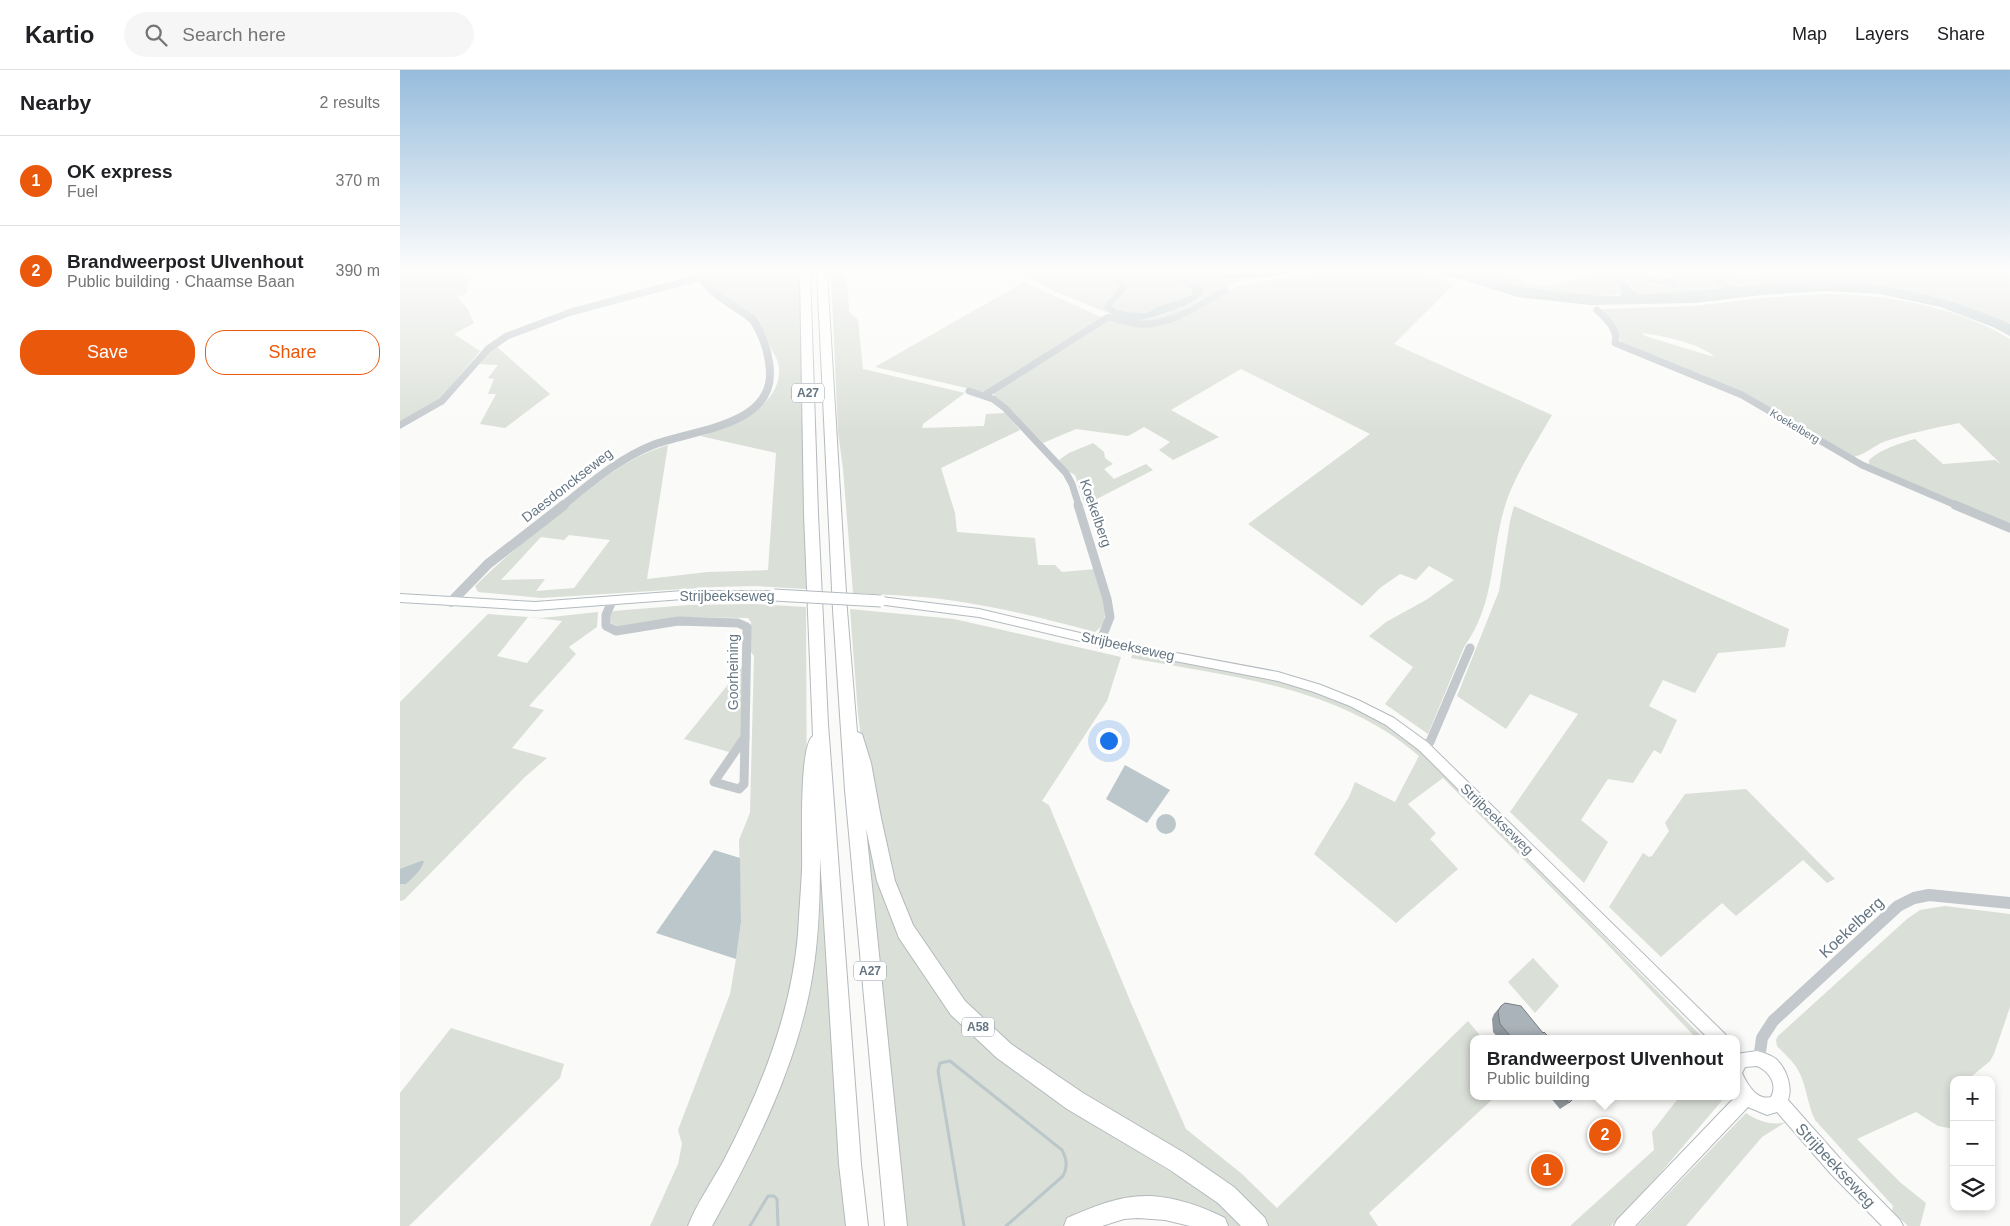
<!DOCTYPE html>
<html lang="en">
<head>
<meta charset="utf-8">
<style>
  :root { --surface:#fff; --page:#f6f6f6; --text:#202124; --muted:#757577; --line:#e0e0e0; --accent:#ea580c }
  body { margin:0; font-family:Arial,sans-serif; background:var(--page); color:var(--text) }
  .controls { position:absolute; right:15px; bottom:15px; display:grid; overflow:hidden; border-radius:10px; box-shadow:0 2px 8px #0003 }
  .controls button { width:45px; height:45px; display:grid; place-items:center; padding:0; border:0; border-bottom:1px solid var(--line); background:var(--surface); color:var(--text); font:25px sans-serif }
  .you { position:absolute; left:708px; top:670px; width:18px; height:18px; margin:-12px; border:4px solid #fff; border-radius:50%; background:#1a73e8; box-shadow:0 0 0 8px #1a73e833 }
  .badge { display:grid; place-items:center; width:32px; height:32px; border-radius:50%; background:var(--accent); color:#fff; font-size:16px; font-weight:700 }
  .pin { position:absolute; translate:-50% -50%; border:2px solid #fff; box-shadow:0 1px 5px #0006 }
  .popup { position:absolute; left:1070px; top:965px; width:270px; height:65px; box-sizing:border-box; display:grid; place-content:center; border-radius:10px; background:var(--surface); filter:drop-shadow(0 1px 4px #0005); font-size:16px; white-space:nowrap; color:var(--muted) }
  .popup b { font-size:19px; color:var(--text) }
  .popup::after { content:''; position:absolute; left:50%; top:100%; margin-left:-10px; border:10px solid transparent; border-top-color:var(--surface) }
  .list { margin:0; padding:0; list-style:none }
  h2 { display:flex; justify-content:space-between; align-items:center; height:65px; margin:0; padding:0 20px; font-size:21px }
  h2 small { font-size:16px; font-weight:400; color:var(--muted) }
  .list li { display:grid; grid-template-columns:32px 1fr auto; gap:15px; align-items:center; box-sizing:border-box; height:90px; padding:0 20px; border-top:1px solid var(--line) }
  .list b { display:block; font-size:19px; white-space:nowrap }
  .list p { margin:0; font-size:16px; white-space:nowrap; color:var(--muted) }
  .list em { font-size:16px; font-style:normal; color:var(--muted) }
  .actions { display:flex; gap:10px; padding:15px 20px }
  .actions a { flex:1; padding:11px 0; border:1px solid var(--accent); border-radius:20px; text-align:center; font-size:18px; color:var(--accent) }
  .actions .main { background:var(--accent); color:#fff }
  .icon { flex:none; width:28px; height:28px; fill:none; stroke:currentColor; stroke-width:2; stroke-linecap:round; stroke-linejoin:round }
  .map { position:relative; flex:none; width:1610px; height:1156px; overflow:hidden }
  header { display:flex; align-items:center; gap:30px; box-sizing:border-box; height:70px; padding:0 25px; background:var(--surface); border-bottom:1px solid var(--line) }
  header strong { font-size:24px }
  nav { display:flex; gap:28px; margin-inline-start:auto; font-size:18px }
  .search { width:350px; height:45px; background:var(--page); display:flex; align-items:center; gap:12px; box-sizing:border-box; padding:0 18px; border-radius:28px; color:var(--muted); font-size:19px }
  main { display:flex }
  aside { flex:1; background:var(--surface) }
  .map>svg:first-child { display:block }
  .green { fill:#dadfd7; fill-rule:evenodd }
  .water { fill:#bbc7cb }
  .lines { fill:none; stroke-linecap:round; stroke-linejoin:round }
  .stream { stroke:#bbc7cb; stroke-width:3 }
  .secondary-casing { stroke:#b3babf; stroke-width:2 }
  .motorway-casing { stroke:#b4b9bd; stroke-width:2 }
  .minor-far2 { stroke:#c3c8cc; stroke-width:7 }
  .minor-far1 { stroke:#c3c8cc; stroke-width:9 }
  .minor { stroke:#c3c8cc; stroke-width:12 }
  .tertiary-far1 { stroke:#c3c8cc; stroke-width:8 }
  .tertiary { stroke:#c3c8cc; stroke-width:10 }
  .secondary { fill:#fff; fill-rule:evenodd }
  .motorway { fill:#fff; fill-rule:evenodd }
  .secondary-bridge-casing { stroke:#b3babf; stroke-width:13; stroke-linecap:butt }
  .secondary-bridge { stroke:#fff; stroke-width:11 }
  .wall { fill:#929a9f }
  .building { fill:#aab3b9; stroke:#777d82 }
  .labels { text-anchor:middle; stroke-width:5; stroke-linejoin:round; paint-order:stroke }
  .far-street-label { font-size:11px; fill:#657683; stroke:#fff }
  .shield { fill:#fff; stroke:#939fa8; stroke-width:1 }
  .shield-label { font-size:12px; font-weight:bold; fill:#657683 }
  .street-label { font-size:14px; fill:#657683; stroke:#fff }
  .near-street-label { font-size:16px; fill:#657683; stroke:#fff }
</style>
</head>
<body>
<header>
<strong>Kartio</strong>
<div class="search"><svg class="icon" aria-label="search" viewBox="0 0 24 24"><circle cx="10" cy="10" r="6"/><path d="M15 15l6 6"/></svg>Search here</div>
<nav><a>Map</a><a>Layers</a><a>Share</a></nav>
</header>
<main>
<aside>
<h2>Nearby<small>2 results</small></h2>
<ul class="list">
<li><span class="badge">1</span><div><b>OK express</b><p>Fuel</p></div><em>370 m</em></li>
<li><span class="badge">2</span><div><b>Brandweerpost Ulvenhout</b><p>Public building · Chaamse Baan</p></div><em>390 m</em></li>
</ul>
<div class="actions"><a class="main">Save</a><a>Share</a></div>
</aside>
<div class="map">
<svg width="1610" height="1156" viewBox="0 0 1610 1156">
  <rect width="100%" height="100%" fill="#fafaf8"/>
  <g class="green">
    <path d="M0,202H75L69,211L66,224L57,227L67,238L74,253L54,264L80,281L41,328L0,352Z"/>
    <path d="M307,202H402L406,519L355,516L315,517L141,528L78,522L75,516C104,488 135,461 168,436C201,410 226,388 268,375L247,509L308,502L368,500L376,383L300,366C330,356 382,337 379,298C379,291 373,283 370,276C366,266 361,255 353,247C338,232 319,223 304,209ZM169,465L210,470L174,518L136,521L145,509L101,510L141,467L164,470Z"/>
    <path d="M431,202H444L447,209L449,242L458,250L463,299L565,323L523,354L522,358L584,356L586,344L605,343L620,360L541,398L555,443L557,462L635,468L638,495H655L662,502L695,499C700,517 715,549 695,562C653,551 611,540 568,533C530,526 492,525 453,523L443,399L438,362Z"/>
    <path d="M618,202H707L721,216L704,239L708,243L656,222Z"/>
    <path d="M717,202H774L811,209L846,210C814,215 773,253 745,253C738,252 729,249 722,248C728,248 735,250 742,250C758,248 788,236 801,226L792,211L783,209L773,212L792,219L791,225L759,236L747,243L727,242L717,240L712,236L729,216Z"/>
    <path d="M920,202H1020L1054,214L994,274L1152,345C1136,373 1114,406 1105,436C1090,485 1096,533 1064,577L1028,664L985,634L1013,597L969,566L986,552L1026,530L1054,510L1029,496L1016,510L1000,504L980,518L962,536L848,454L970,364L841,299L771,340L819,367L773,390L759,380L770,372L744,357L728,366L676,359L643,373L607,335L594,326V323L709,250L765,253L837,216Z"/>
    <path d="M1071,202H1100L1125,213L1147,215L1161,213L1194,202H1213L1215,211L1222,223C1212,231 1128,219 1111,215C1098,212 1084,207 1071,202Z"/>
    <path d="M1281,202H1312L1317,213L1324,218L1238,225L1224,208L1227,206C1247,208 1258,219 1279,216Z"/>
    <path d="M1323,202L1356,204L1354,202H1610V254L1547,231L1482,216L1415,211L1335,217L1326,212Z"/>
    <path d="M624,212L701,247L584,322L475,297Z"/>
    <path d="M1417,224C1480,223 1555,235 1610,269V456L1469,396V390C1483,378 1498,374 1515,369L1543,394L1595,390L1602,395L1559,353C1534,358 1510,363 1486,371C1474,375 1463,387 1451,387L1379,343L1222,274L1218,264L1198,239L1294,236L1362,228ZM1242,263C1260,265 1303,274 1314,287L1245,266Z"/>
    <path d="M96,276L150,324L105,358L80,354L96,324H88L94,309L88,308L98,295L77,294Z"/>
    <path d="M693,373L704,382L705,388L713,394L704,399L714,409L746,394L753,400L685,435L675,405L668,401L659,390L669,383Z"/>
    <path d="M1114,436L1389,559L1385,577L1318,583L1295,623L1263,610L1249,636L1277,650L1261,684L1254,680L1233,713L1208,709L1181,750L1208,772L1184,813L1110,742L1178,644L1130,624L1106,659L1057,626L1099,521L1110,451Z"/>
    <path d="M354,534L406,537L407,766L398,893L367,1012L293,1156H250L278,1094L282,1074L278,1060L330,924L336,889L341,852L339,770L350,743L354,586L351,582V552L348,548L279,547L218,557L211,553L210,545L213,541L289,535Z"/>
    <path d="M450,539L554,549L721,587L707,631L642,731L649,735L731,933L786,1059L842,1104L877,1138L1068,951L1083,969H1074V1026H1096L969,1143L978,1156H861L624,994L569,939L527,888L496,826L466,704L458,644Z"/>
    <path d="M198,542L197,557L169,577L176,584L129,636L144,640L112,678L147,688L125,707L4,830L0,831V632L88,544L142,548ZM128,547L162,551L127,593L97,586Z"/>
    <path d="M733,583C825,600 920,611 1000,663C1013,671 1024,683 1035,693L1304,969H1297L1207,874L1043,708L1008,734L1036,763L1030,769L1058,799L996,853L914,784L949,727L955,712L995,732L1019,686C939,616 831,607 731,588Z"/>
    <path d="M343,596L342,666L329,682L284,669Z"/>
    <path d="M1346,719L1435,809L1427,813L1403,790L1336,846L1322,833L1261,887L1209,837L1243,783L1249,787L1252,786L1269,761L1265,753L1285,724Z"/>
    <path d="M461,730L477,803L582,972L616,1003L690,1053L791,1114L818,1133L841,1156H830L823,1152L756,1134L674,1156H507Z"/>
    <path d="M418,774L446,1156H308L375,1020Z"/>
    <path d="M1545,836L1610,844V937L1594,984L1590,991L1572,1006L1571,1010H1554V1059L1538,1056L1516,1042L1457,1069L1501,1113L1526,1133L1520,1156H1508L1492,1141L1493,1136L1415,1050C1407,1034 1407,1016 1398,1000C1393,991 1384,984 1377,976L1376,970L1378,966L1507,849L1520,840Z"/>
    <path d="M1133,888L1159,916L1135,943L1108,912Z"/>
    <path d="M51,958L164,994L160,1008L9,1156H0V1023Z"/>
    <path d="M1280,1026L1325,1027L1256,1108L1211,1156H1170L1254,1080L1252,1062Z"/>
    <path d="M1346,1043C1358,1051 1372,1056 1386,1052L1362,1067L1286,1156H1237Z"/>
  </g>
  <g class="water">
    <path d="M707,202H717L729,216L712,236L717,240L727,242L747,243L759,236L792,225V219L772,211C782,205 796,211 803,219C803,222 803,224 800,226C792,235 754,248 741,250C729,251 714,247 704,239V236L720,216Z"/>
    <path d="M774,202H899C857,210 815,213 774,202Z"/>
    <path d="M1037,202H1071L1110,215L1159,222L1202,226H1219L1222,223L1214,209L1217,202H1238L1263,210L1271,208L1273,202H1281L1279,216L1274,218L1233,207L1225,206L1224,210L1238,225L1323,218L1317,214L1312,202H1323L1326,212L1335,217C1367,214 1399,210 1431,211C1492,213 1554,229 1610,254V266L1593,257L1540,237L1480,224L1427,221L1362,225L1295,233L1190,235L1118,227Z"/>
    <path d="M725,695L770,720L747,753L706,729Z"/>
    <circle cx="766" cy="754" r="10"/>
    <path d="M314,780L340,788L341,852L336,889L256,863Z"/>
    <path d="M21,791H24C22,800 12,808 6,814H0V799Z"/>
  </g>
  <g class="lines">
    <g class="stream">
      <path d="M350,1156L368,1126H374L377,1129L378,1156"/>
      <path d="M564,1156L538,1001L540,993L550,991L662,1080C667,1089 668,1097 663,1106L606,1156"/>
    </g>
    <g class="secondary-casing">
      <g id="secondary">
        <path d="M283,521H374L379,525L374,529H283L135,540L0,532V524L135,532Z"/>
        <path d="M481,527L579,539L718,572L878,602L921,615L958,630L994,648L1027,672L1325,964L1328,969H1309L1019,680L986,655L950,636L914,622L878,611L718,580L579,547L477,534L476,531Z"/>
        <path d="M1357,981C1363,983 1371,985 1376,989C1386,998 1393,1017 1388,1030L1443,1092L1500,1150L1503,1156H1482L1431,1104L1377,1042L1367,1045L1348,1037L1235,1156H1214L1217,1150L1336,1026V984ZM1357,996C1369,1001 1378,1014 1371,1027C1357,1031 1347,1014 1342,1003L1345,997Z"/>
      </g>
    </g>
    <g class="motorway-casing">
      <g id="motorway">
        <path d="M400,202H410L418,444L428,654L461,1094L468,1156H446L439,1094L420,787C420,827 419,868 412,908C397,996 355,1079 312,1156H288C297,1133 312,1112 324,1090C361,1019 391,944 398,864C399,843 401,821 402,800C403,779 398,676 413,666L404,444Z"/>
        <path d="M417,202H427L447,540L457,662L462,664L471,693L481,748L495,811L513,855L565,931L611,974L683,1023L786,1084L834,1117L865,1148L868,1156H841L818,1133L770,1100L667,1039L597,988L551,945L499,868L477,811L466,758L507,1156H485L445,720L433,540Z"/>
        <path d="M751,1126C778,1128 801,1136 825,1148L828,1156H790L765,1150L738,1148L724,1149L702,1156H664L667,1148C695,1136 720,1125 751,1126Z"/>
      </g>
    </g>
    <g class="minor-far2">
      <path d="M1197,240C1206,249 1219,259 1215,273L1342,325L1462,395L1558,436"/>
      <path d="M569,321L593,329L605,338L666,403L672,414L679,436"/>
      <path d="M585,325L708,247C718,249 728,253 739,254C771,256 798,235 825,220"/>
      <path d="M0,355L42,331L88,279L107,266L171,242L301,207"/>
    </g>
    <g class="minor-far1">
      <path d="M678,435L707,529L710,547L700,572"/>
      <path d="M1555,435L1610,458"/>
      <path d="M212,531L206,545V556L216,561L278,551L338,553L347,557L345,667"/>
      <path d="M345,667L344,714L339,719L314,712Z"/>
      <path d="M1023,676L1030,672L1070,578"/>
    </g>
    <path class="minor" d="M1359,989L1362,968L1373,951L1498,836L1514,828L1529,825L1610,833"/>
    <path class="tertiary-far1" d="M162,436C191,413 218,389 253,375C291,360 370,357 370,304C370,286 363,265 353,250C350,247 345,244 341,241C326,231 310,222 301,207L304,202"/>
    <path class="tertiary" d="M51,532L88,494L164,435"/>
    <use href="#secondary" class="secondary"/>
    <use href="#motorway" class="motorway"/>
    <g class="secondary-bridge-casing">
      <path id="secondary-bridge" d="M374,525L481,531"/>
    </g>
    <use href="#secondary-bridge" class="secondary-bridge"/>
  </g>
  <g class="wall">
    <path d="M1101,936L1143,963L1151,969H1099L1093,962L1092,949L1094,944Z"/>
    <path d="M1149,1026H1176L1169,1033L1160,1039Z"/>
  </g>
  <g class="building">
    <path d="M1105,933L1121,936L1143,963L1144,962L1151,969H1119L1118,968L1117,969H1113L1100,954L1098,941L1101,936Z"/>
    <path d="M1163,1026H1176L1169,1033Z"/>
  </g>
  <linearGradient id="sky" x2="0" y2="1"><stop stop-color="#96bcdc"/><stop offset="0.55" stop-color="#fdfdfc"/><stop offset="1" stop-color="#fdfdfc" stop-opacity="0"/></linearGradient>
  <rect width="1610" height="364" fill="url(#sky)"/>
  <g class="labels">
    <g class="far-street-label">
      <text transform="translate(1395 356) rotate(31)" y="4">Koekelberg</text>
    </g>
    <g class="shield">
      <rect x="392" y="313.5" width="32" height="19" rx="4"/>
      <rect x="454" y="891.5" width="32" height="19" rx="4"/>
      <rect x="562" y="947.5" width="32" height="19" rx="4"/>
    </g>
    <g class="shield-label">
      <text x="408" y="327">A27</text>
      <text x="470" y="905">A27</text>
      <text x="578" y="961">A58</text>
    </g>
    <g class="street-label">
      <text transform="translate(167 415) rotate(-38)" y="5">Daesdonckseweg</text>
      <text transform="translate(696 443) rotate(71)" y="5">Koekelberg</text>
      <text x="327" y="531">Strijbeekseweg</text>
      <text transform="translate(728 576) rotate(12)" y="5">Strijbeekseweg</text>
      <text transform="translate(333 602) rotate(-90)" y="5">Goorheining</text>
      <text transform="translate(1097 749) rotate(44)" y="5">Strijbeekseweg</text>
    </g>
    <g class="near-street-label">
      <text transform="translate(1451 857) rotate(-43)" y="6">Koekelberg</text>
      <text transform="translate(1436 1095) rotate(47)" y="6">Strijbeekseweg</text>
    </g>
  </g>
</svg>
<div class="controls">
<button>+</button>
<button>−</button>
<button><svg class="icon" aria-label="layers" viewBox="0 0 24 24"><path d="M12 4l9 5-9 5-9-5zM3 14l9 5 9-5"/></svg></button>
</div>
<div class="you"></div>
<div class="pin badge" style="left:1147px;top:1100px">1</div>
<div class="pin badge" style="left:1205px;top:1065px">2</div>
<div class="popup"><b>Brandweerpost Ulvenhout</b>Public building</div>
</div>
</main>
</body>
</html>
